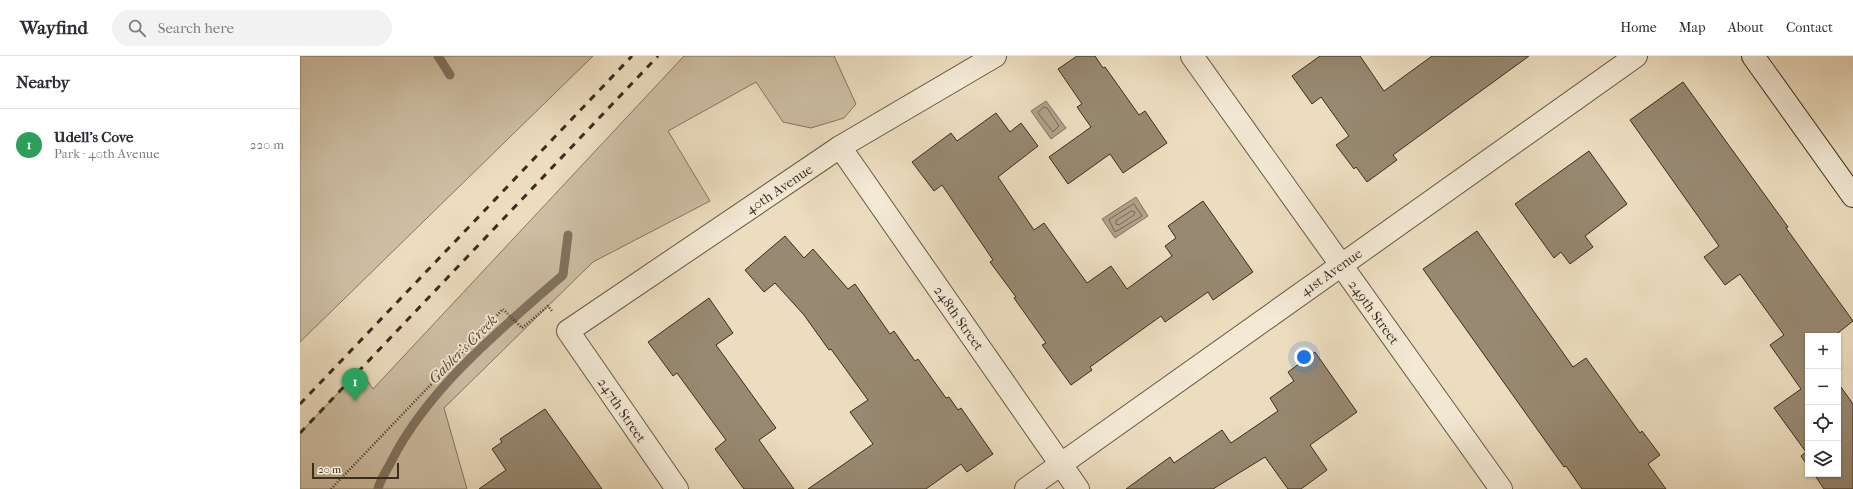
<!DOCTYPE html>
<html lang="en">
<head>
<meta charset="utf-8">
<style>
  :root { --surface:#fff; --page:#f2f2f3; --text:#2b2b33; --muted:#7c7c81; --line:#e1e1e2; --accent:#8f2418 }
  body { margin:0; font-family:"IM FELL French Canon",serif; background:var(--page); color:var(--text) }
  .controls { position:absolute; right:12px; bottom:12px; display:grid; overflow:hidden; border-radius:0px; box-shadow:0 1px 3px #0004 }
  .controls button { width:36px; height:36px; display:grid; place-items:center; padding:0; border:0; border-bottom:1px solid var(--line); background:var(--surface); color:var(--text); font:20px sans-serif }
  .scale { position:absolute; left:12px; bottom:10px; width:87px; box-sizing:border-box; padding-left:4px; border:2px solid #3b2d1f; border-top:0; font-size:11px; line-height:14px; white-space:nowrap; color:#3b2d1f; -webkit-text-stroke:3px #f3e9d5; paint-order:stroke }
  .you { position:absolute; left:1004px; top:301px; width:14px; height:14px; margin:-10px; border:3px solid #fff; border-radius:50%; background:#1a73e8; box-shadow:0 0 0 6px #1a73e833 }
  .badge { display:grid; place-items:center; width:26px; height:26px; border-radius:50%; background:var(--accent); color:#fff; font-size:13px; font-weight:700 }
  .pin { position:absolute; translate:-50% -33px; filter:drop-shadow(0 1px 2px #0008) }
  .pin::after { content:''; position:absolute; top:21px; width:14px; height:12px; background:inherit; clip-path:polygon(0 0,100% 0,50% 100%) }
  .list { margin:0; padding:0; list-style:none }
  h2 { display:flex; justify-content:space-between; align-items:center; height:52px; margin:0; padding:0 16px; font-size:17px }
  h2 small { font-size:13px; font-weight:400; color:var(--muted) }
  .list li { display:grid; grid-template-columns:26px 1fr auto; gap:12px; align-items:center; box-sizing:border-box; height:72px; padding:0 16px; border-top:1px solid var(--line) }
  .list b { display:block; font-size:15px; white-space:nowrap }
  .list p { margin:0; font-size:13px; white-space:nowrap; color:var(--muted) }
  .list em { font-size:13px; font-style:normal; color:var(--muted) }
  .icon { flex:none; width:22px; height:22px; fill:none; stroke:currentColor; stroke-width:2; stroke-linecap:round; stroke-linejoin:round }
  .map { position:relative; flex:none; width:1553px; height:433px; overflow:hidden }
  header { display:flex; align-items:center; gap:24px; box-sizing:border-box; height:56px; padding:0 20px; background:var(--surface); border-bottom:1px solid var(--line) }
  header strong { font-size:19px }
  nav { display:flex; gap:22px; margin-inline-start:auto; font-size:14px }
  .search { width:280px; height:36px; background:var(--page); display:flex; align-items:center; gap:10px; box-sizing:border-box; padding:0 14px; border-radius:22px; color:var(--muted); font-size:15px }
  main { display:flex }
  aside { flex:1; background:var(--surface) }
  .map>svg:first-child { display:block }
  .green { fill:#cebfa4; stroke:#847662 }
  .water { fill:#b0a189; stroke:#81735f }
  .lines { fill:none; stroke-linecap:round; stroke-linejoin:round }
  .shore { stroke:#766754; stroke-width:1 }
  .stream { stroke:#81735f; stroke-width:9 }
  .building { fill:#978972; stroke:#3b2d1f }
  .street-casing { stroke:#675947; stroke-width:24 }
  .secondary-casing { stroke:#3b2d1f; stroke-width:24 }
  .path { stroke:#3b2d1f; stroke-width:2.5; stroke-dasharray:1 2; stroke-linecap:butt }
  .street { stroke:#f3e9d5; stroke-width:22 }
  .secondary { stroke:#f3e9d5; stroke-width:22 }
  .rail { stroke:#3b2d1f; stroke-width:3; stroke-dasharray:7 7; stroke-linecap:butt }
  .labels { text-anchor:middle; stroke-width:3.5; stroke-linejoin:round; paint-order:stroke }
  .street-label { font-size:14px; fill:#3b2d1f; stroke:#f3e9d5 }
  .water-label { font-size:15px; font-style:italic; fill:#584a3a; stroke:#f3e9d5 }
</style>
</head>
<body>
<header>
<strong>Wayfind</strong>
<div class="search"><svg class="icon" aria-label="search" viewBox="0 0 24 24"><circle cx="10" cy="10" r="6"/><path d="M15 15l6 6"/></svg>Search here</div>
<nav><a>Home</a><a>Map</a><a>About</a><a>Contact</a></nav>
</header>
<main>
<aside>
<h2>Nearby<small></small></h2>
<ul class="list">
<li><span class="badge" style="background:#2e9e5b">1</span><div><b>Udell's Cove</b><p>Park · 40th Avenue</p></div><em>220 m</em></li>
</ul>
</aside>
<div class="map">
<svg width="1553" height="433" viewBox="0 0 1553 433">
  <rect width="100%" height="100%" fill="#ecddbf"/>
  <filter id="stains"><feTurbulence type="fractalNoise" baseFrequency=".005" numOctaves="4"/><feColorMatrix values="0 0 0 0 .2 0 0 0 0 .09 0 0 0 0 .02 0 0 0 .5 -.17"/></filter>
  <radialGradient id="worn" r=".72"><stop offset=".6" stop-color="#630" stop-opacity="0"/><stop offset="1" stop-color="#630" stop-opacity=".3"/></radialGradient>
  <g class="green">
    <path d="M0,0H293L0,286Z"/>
    <path d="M384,0H534L556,48L544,62L511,72L483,66L456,26L368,75L410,145L293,206L144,352L167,433H0V377L60,314L73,333Z"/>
  </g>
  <g class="water">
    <path d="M746,45L766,72L751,83L731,55Z"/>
    <path d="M836,141L848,160L815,182L802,163Z"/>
  </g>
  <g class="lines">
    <g class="shore">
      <path d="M744,51L747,52L759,70L753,76L738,57Z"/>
      <path d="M834,148L842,160L815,176L809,164Z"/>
      <path d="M832,155L835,156L834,159L819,169L816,168V165Z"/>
    </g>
    <g class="stream">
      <path d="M138,0L150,19"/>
      <path d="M78,433C80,424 87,414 91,406C128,332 202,272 263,219L268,179"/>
    </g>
  </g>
  <g class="building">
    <path d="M777,0H795L803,12L805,11L839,59L845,55L867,87L823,117L810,98L768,128L749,101L791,71L777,51L782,48L758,13Z"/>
    <path d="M1020,0H1060L1084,35L1132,0H1229L1093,99L1097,104L1067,126L1056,111L1054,113L1036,89L1049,80L1021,41L1012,48L992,20Z"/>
    <path d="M1383,26L1488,171L1486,172L1553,265L1534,280H1508V410L1501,400L1506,396L1474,352L1501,333L1470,289L1484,279L1440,218L1425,229L1404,201L1419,190L1330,64Z"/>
    <path d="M696,57L710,76L721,67L738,90L698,121L734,174L744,167L787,227L811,210L827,233L872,200L865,190L876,182L868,170L903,145L953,216L913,244L908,236L865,266L861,260L790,311L792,314L771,329L742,289L746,287L714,242L716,241L690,206L693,204L642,129L634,135L612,106L651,77L657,85Z"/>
    <path d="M1289,95L1327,148L1285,180L1293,191L1270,208L1261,196L1254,202L1215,148Z"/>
    <path d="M1177,175L1273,311L1286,302L1340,377L1342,375L1360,399L1348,408L1366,433H1282L1266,410L1264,411L1123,213Z"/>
    <path d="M485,180L504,202L513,193L548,233L555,228L590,278L594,275L615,305L618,303L646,342L649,341L658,354L661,352L693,398L667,416L661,408L626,433H508L573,388L550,356L568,344L531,293L529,294L504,259L475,227L464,236L445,214Z"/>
    <path d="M409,242L433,277L416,289L476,372L459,384L494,433H444L415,393L426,384L377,317L373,320L348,286Z"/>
    <path d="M1015,296L1057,356L1010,389L1027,414L1001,433H988L965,401L913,433H826L870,401L874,407L922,374L931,387L978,355L970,342L994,325L988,316Z"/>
    <path d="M1538,327L1553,348V433H1524L1514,418H1538Z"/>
    <path d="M245,353L302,433H179L206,414L192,393L202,386L200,383Z"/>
  </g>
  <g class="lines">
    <g class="street-casing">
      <g id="street">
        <path d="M892,0L1201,433"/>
        <path d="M540,91L778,433"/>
        <path d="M377,433L268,275L540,91L695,0"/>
        <path d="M726,433L1336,0"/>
      </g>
    </g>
    <g class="secondary-casing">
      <path id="secondary" d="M1453,0L1553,140"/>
    </g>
    <path class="path" d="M31,433L203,253L222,272L248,250L252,255"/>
    <use href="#street" class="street"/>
    <use href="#secondary" class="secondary"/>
    <g class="rail">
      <path d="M0,348L332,0"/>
      <path d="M0,377L358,0"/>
    </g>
  </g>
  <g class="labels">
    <g class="street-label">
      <text transform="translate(479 133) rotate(-34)" y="5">40th Avenue</text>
      <text transform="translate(1031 216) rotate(-35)" y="5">41st Avenue</text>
      <text transform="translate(1074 256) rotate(54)" y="5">249th Street</text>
      <text transform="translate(659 262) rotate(55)" y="5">248th Street</text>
      <text transform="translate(322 354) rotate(56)" y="5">247th Street</text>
    </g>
    <g class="water-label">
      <text transform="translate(163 293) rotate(-45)" y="5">Gabler’s Creek</text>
    </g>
  </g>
  <rect width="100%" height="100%" filter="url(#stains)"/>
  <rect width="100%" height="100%" fill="url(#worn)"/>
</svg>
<div class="controls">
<button>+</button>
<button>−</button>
<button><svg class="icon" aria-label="locate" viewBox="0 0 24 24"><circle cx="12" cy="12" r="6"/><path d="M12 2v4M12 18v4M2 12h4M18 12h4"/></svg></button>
<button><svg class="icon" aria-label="layers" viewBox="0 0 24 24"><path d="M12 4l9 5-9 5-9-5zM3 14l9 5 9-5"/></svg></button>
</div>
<div class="scale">20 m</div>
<div class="you"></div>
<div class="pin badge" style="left:55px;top:345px;background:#2e9e5b">1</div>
</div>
</main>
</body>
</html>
